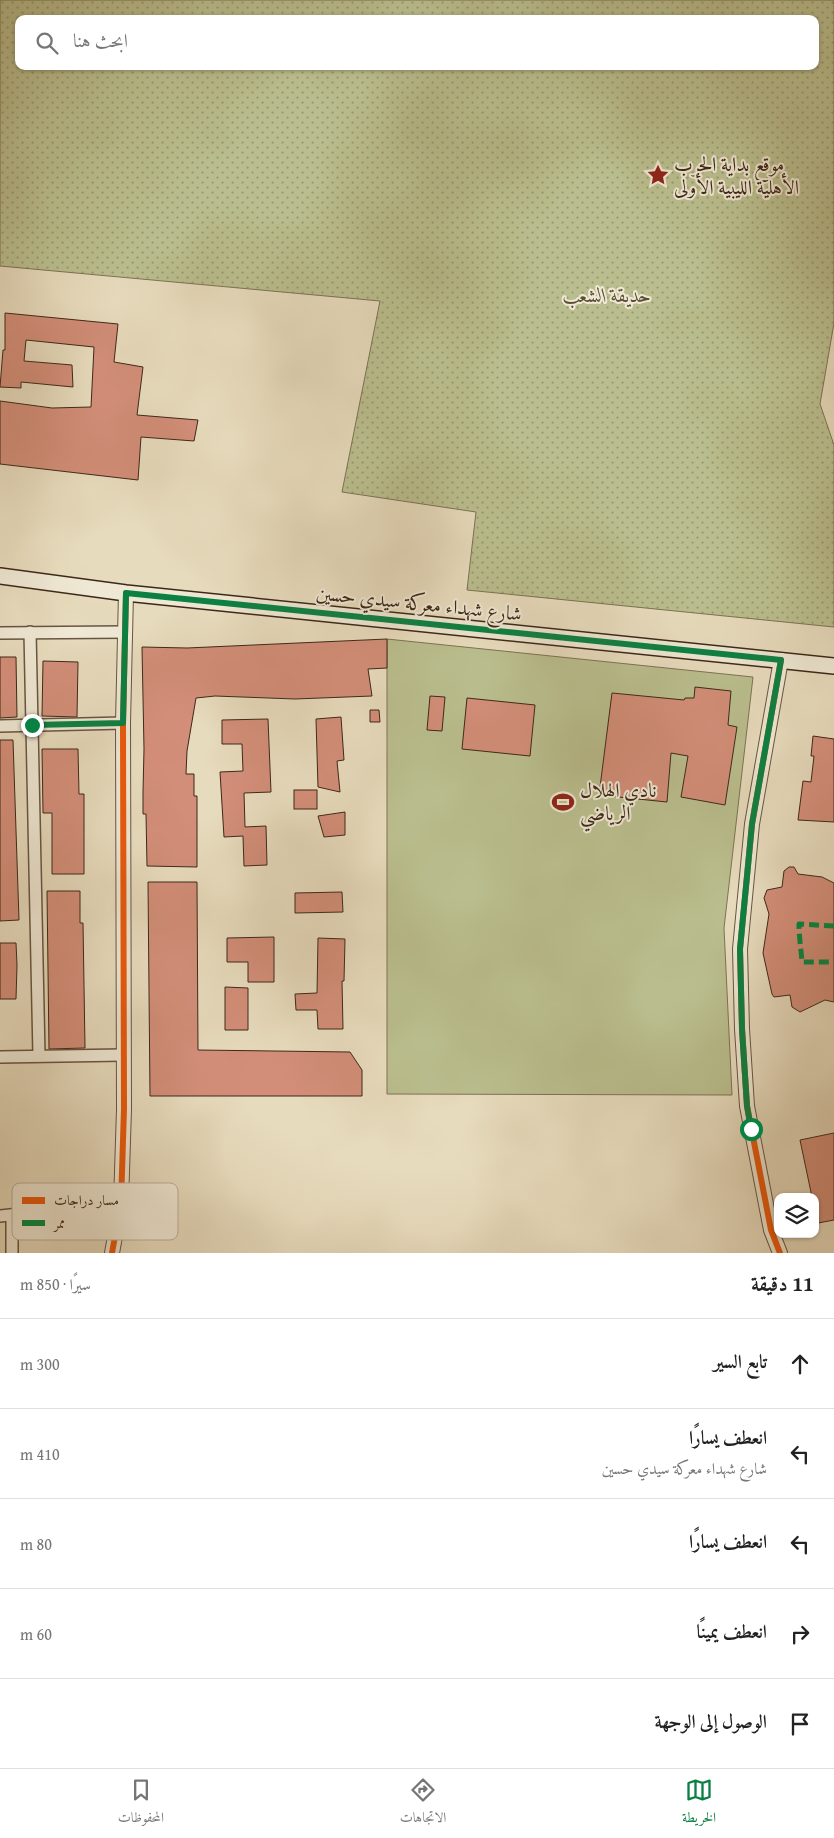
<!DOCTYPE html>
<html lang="ar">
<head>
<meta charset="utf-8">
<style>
  :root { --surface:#fff; --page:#f6f6f6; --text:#222; --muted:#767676; --line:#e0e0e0; --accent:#0b8043 }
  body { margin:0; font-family:"Gentium Book Plus",Amiri,serif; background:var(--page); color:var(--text); direction:rtl }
  .controls { position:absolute; right:15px; bottom:15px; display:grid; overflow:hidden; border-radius:10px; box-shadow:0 1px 4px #0004 }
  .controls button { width:45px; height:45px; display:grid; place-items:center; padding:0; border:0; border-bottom:1px solid var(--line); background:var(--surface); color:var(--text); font:25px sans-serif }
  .stop { position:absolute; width:15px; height:15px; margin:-11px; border:4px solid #0b8043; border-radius:50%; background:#fff }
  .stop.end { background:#0b8043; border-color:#fff; box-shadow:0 1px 5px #0008 }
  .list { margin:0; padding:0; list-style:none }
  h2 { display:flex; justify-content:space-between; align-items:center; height:65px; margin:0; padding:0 20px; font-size:21px }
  h2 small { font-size:16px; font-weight:400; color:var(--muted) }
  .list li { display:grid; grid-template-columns:32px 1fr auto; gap:15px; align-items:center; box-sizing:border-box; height:90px; padding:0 20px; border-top:1px solid var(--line) }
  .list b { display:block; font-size:19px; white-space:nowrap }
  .list p { margin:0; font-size:16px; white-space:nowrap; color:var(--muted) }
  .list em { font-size:16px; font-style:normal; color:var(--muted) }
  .icon { flex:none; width:28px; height:28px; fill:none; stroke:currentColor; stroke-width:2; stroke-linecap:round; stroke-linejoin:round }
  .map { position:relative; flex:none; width:834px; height:1253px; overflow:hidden; direction:ltr }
  .search { position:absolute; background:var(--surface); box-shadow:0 1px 4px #0004; left:15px; right:15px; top:15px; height:55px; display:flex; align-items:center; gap:12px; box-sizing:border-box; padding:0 18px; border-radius:10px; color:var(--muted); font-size:19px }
  .sheet { height:515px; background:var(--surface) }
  nav { display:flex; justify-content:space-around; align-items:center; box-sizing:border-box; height:70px; border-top:1px solid var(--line); background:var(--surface); font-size:14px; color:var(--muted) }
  nav a { display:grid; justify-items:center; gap:2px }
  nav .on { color:var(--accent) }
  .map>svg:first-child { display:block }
  .green { fill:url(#green-dots); stroke:#7c7353; fill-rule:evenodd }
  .pitch { fill:#babe8e; stroke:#7c7353 }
  .building { fill:#d38e79; stroke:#3d2818 }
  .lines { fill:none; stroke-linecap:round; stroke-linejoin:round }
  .minor-casing { stroke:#685541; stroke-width:14 }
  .tertiary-casing { stroke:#685541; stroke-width:16 }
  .secondary-casing { stroke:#3d2818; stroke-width:18 }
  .minor { stroke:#efe8d4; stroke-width:11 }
  .tertiary { stroke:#efe8d4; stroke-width:14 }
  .secondary { stroke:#efe8d4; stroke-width:15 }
  .quiet { stroke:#00873e; stroke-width:5; stroke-dasharray:10 5; stroke-linecap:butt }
  .cycleway-casing { stroke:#efe8d4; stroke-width:9 }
  .cycleway { stroke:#e8590c; stroke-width:6 }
  .route { stroke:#0b8043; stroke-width:6 }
  .labels { text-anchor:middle; stroke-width:4; stroke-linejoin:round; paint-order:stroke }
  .poi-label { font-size:20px; fill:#3d2818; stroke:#efe8d4; text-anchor:start }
  .park-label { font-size:20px; font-style:italic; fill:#5c4e36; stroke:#efe8d4 }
  .street-label { font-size:20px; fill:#3d2818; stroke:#efe8d4 }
  .key { fill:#efe8d4; stroke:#baae9c; stroke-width:1 }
  .key-label { font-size:14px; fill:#3d2818 }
</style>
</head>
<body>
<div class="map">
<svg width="834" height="1253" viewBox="0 0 834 1253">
  <defs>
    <pattern id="green-dots" width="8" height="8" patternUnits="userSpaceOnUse" patternTransform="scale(1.25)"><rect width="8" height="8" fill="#babe8e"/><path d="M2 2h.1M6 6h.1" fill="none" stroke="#989a73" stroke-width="1.8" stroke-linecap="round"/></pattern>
  </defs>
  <rect width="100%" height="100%" fill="#e7dbbd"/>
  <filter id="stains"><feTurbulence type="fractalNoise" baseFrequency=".004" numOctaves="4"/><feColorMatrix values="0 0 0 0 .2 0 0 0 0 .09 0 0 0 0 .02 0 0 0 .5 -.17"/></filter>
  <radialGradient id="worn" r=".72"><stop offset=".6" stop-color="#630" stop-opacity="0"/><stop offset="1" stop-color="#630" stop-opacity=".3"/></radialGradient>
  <path class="green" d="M0,0H834V323L820,404L834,445V627L467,590L476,512L342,492L380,301L0,266ZM19,19H815V66H19Z"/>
  <path class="pitch" d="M387,639L753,677L724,928L732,1095L387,1094Z"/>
  <g class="building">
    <path d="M5,313L118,324L114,362L143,367L137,415L198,420L194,441L141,437L138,480L0,464V401L52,408L91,407L94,347L26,340L24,361L72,365L73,387L21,382V388L0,387L3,350H5Z"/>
    <path d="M387,639V668L368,669L372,696L295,699L215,696L196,698L187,751L186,774H194V796H197V867L147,866L146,814H143V792L144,749L142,647L187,648Z"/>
    <path d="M0,657H16L17,717L0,718Z"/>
    <path d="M43,661L78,662L77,717L42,716Z"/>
    <path d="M695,687L731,691L728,725L737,727L725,805L681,797L688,756L671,753L667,802L599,795L612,693L684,700L685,698H694Z"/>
    <path d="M430,696L445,697L442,731L427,730Z"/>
    <path d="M467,698L535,705L530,756L462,749Z"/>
    <path d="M370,710H379L380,722H370Z"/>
    <path d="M341,717L344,760L337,761L340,792L318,787L316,719Z"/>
    <path d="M268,719L271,792L244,793L245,827L266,826L267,865L244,866L243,836L224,837L220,772L243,771L242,744H222V720Z"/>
    <path d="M813,736L834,739V822L798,820L803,781L811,782L814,756H811Z"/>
    <path d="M0,740H13L19,920L0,921Z"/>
    <path d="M42,749H78L79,794H84V874H52V813H43Z"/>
    <rect x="294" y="790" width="23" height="19"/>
    <path d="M345,812V835L324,837L318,816Z"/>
    <path d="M789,867H794L798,874L822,877L834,883V1002L825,1000L800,1012L792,1007L790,995L774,997L772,994L763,953L769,914L764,898L767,890L782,887L784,871Z"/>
    <path d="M148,882H197L198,1050L350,1052L362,1070V1096H150Z"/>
    <path d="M47,891H80V923H83L85,1048L49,1049Z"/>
    <path d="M342,892L343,912L295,913V893Z"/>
    <path d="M274,937V982H248V962H227V938Z"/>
    <path d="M318,938L345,939L344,981H342L343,1029H318L317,1010H296L295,994L317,993Z"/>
    <path d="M0,943H16L17,965L16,999H0Z"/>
    <path d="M225,987L248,988V1030H225Z"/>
    <path d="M834,1133V1220L818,1223L815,1211V1197H812L800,1140Z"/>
  </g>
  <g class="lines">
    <g class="minor-casing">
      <g id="minor">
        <path d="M30,632L39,1056"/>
        <path d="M0,633L126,632"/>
        <path d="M0,726L123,723"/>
        <path d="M0,1057L123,1055"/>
        <path d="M12,1215V1253"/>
        <path d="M0,1216L121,1203"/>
      </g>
    </g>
    <g class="tertiary-casing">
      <g id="tertiary">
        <path d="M112,1253L121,1203L124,1109L123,723L126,593"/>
        <path d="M780,1253L771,1230L747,1106L742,1029L740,949L752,824L781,660"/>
      </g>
    </g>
    <g class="secondary-casing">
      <path id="secondary" d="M0,576L126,593L834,666"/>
    </g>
    <use href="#minor" class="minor"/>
    <use href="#tertiary" class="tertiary"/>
    <use href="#secondary" class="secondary"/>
    <path class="quiet" d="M834,926L799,924C799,936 801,949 802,962H834"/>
    <g class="cycleway-casing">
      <g id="cycleway">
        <path d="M112,1253L121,1203L124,1109L123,723L126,593"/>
        <path d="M780,1253L771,1230L747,1106L742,1029L740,949L752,824L781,660"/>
      </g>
    </g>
    <use href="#cycleway" class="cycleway"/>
  </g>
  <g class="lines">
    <path class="route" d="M32,725L123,723L126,593L781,660L752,824L740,949L742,1029L747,1106L751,1129"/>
  </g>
  <defs>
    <g id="sight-bare" transform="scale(1.725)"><path d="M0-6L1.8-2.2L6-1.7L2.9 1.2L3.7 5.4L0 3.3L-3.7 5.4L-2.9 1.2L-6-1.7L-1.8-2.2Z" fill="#8f2418" stroke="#efe8d4" stroke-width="2.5" paint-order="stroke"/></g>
    <g id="stadium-bare" transform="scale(1.725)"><path d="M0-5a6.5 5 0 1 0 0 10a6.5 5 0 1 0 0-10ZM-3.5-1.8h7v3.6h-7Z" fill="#8f2418" stroke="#efe8d4" stroke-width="2.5" paint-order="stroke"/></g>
  </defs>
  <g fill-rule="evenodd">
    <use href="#sight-bare" x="658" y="175"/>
    <use href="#stadium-bare" x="563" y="802"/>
  </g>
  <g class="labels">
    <g class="poi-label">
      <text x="674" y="171">موقع بداية الحرب<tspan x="674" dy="23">الأهلية الليبية الأولى</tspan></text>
      <text x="580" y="797">نادي الهلال<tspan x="580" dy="23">الرياضي</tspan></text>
    </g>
    <g class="park-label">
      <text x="607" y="302">حديقة الشعب</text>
    </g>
    <g class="street-label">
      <text transform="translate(419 603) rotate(6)" y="7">شارع شهداء معركة سيدي حسين</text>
    </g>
  </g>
  <rect x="12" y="1183" width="166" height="57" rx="8" class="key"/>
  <rect x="22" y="1197" width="23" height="7" fill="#e8590c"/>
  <rect x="22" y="1220" width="23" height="6" fill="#00873e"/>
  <g class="key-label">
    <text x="54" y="1205">مسار دراجات</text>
    <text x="54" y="1228">ممر</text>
  </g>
  <rect width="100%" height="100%" filter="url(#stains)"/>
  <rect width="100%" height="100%" fill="url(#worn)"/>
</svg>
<div class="controls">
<button><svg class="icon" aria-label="layers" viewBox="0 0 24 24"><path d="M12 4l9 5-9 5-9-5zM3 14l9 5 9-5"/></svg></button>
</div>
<div class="stop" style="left:751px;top:1129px"></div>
<div class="stop end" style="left:32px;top:725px"></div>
<div class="search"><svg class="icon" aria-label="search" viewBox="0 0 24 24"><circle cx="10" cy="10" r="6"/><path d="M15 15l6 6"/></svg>ابحث هنا</div>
</div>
<section class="sheet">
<h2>11 دقيقة<small>سيرًا · 850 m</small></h2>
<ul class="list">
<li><svg class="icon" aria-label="ahead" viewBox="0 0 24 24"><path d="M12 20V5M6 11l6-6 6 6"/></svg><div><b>تابع السير</b></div><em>300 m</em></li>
<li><svg class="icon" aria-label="left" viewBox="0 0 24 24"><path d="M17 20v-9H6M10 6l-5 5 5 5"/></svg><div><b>انعطف يسارًا</b><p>شارع شهداء معركة سيدي حسين</p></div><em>410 m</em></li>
<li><svg class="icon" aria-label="left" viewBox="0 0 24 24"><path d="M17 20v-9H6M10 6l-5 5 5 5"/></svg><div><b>انعطف يسارًا</b></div><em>80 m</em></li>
<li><svg class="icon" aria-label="right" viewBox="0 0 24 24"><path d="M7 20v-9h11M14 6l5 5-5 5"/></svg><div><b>انعطف يمينًا</b></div><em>60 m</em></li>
<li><svg class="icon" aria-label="arrive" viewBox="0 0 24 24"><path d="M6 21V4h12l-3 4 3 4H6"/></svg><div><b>الوصول إلى الوجهة</b></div></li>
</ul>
</section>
<nav>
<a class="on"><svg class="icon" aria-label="map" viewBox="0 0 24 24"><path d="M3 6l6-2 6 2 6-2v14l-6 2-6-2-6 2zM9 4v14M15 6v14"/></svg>الخريطة</a>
<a><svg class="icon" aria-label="directions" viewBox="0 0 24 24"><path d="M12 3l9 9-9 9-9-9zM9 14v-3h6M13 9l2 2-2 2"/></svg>الاتجاهات</a>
<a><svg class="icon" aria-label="saved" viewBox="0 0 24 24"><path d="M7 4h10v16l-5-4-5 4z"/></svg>المحفوظات</a>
</nav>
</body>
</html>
